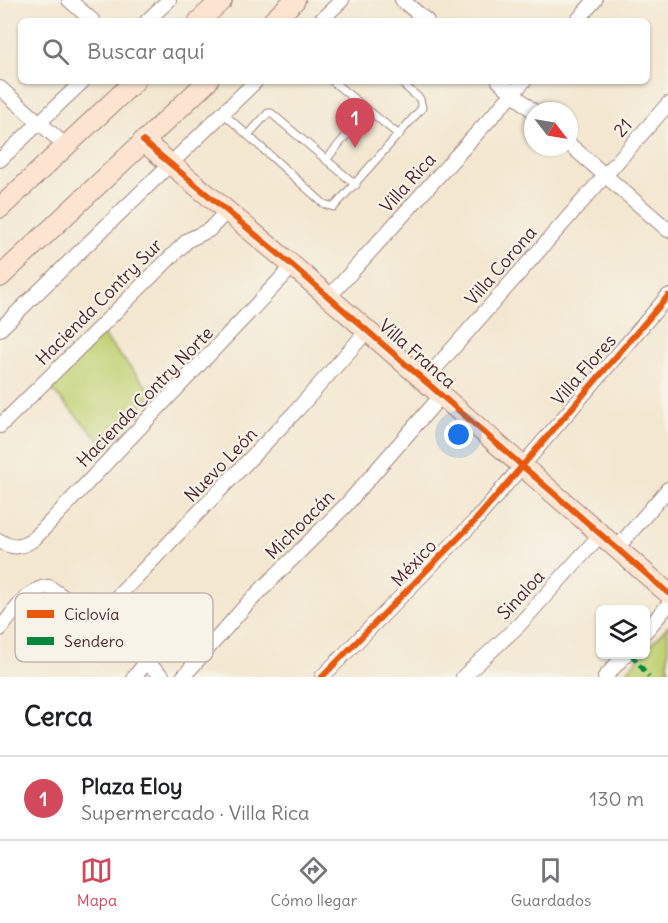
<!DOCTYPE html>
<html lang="es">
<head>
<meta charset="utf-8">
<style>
  :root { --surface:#fff; --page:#f2f2f2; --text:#202124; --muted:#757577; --line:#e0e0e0; --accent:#d1495b }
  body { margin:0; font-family:Delius,sans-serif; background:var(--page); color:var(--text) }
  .controls { position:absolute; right:18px; bottom:18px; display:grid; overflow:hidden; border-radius:9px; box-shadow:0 2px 4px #0004 }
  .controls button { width:54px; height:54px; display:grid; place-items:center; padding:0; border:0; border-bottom:2px solid var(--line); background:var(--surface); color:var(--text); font:30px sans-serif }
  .compass { position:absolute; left:524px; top:102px; width:54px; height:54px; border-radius:50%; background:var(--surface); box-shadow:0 2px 4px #0004; rotate:121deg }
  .you { position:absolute; left:459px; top:435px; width:21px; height:21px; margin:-15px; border:4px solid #fff; border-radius:50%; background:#1a73e8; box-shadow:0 0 0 9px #1a73e833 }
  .badge { display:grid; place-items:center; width:39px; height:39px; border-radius:50%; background:var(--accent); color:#fff; font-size:20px; font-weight:700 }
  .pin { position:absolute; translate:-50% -50px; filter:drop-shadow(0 2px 3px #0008) }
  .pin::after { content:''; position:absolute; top:32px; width:21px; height:18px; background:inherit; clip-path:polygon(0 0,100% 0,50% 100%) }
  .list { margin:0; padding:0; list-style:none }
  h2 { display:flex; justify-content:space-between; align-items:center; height:78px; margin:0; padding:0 24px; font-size:26px }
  h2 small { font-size:20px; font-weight:400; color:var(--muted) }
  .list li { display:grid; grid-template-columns:39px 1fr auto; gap:18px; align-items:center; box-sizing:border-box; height:84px; padding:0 24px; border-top:2px solid var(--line) }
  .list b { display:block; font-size:22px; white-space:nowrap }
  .list p { margin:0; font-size:20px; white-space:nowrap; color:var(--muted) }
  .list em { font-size:20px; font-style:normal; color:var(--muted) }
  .icon { flex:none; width:33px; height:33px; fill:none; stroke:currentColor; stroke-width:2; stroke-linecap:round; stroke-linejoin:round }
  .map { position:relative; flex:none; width:668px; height:677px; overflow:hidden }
  .search { position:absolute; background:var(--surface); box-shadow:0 2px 4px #0004; left:18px; right:18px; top:18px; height:66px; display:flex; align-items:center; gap:15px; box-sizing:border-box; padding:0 21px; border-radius:9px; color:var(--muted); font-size:22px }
  .sheet { height:162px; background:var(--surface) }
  nav { display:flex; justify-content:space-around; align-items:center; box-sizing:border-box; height:84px; border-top:2px solid var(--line); background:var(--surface); font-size:16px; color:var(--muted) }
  nav a { display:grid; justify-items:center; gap:3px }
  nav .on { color:var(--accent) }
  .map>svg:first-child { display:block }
  .green { fill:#c1d274; stroke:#867850; stroke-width:1.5 }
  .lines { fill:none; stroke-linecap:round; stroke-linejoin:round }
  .lane-casing { stroke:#9e837e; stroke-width:9 }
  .street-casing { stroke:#9e837e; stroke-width:16 }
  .secondary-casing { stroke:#9e837e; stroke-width:22 }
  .lane { stroke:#fff; stroke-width:7 }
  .street { stroke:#fff; stroke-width:14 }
  .secondary { stroke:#fde4d1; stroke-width:20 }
  .quiet { stroke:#00873e; stroke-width:4.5; stroke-dasharray:9 4.5; stroke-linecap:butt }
  .cycleway-casing { stroke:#f7f3e8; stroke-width:10 }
  .cycleway { stroke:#e8590c; stroke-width:6 }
  .labels { text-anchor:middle; stroke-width:4.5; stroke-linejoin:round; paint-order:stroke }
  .street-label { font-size:18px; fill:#4a1f2b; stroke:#f7f3e8 }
  .key { fill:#f7f3e8; stroke:#c3b3af; stroke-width:1.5 }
  .key-label { font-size:16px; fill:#4a1f2b }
</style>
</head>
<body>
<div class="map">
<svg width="668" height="677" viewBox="0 0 668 677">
  <rect width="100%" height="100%" fill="#f7f3e8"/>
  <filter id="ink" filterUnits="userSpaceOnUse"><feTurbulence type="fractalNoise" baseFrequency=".0167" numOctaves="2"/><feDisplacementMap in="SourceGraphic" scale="12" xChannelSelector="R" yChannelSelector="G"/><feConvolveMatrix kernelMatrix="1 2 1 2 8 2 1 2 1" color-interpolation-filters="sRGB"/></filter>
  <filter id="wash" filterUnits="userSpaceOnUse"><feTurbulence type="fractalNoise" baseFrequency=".008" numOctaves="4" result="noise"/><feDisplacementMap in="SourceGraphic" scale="24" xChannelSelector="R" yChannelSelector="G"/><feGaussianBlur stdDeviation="1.35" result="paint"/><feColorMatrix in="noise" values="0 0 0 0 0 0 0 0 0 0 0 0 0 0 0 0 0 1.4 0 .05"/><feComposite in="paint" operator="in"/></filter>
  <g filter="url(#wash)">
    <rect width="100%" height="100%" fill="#f3e7d0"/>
    <g class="green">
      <path d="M102,334L153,394L104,445L50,388Z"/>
      <path d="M668,626V677H622L641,655L646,654V650Z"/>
    </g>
  </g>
  <g filter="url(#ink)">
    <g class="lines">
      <g class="lane-casing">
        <g id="lane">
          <path d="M332,81L399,135"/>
          <path d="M223,113L324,204L334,207L422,108L420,99L399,81"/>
          <path d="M248,135L268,113H271L356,185"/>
          <path d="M326,160L367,110"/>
        </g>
      </g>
      <g class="street-casing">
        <g id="street">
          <path d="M69,0L93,21"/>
          <path d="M402,0L427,21"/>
          <path d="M147,21L169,0"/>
          <path d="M320,21L342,0"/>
          <path d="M577,21L595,0"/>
          <path d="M499,81L533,111"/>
          <path d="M0,88L66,146"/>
          <path d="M569,144L668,230"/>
          <path d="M0,160L83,81"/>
          <path d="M329,297L524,81"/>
          <path d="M0,329L256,81"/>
          <path d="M425,380L668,104"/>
          <path d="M0,426L188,240L209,230L228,210"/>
          <path d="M0,541C13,549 21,548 34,539L293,266"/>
          <path d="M617,548L668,489"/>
          <path d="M96,619L297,410L367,331"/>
          <path d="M0,629C12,615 29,586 49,587L96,619L163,677"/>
          <path d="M646,631L668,605"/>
          <path d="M134,677L146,663"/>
          <path d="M183,677L247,604L346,505L441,396"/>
          <path d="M322,677L474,522L668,296"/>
          <path d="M463,677L519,625L601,534"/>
          <path d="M605,677L626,654"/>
        </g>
      </g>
      <g class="secondary-casing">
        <g id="secondary">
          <path d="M199,21L222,0"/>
          <path d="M273,21L295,0"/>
          <path d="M143,141L293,266L668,593"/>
          <path d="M0,208L135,81"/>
          <path d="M0,277L208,81"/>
        </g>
      </g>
      <use href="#lane" class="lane"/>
      <use href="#street" class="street"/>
      <use href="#secondary" class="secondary"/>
      <path class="quiet" d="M631,654L649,677"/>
      <g class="cycleway-casing">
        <g id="cycleway">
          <path d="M143,141L293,266L668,593"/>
          <path d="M322,677L474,522L668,296"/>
        </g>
      </g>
      <use href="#cycleway" class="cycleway"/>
    </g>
  </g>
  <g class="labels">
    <g class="street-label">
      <text transform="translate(623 128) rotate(-48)" y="6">21</text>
      <text transform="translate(408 183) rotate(-48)" y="6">Villa Rica</text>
      <text transform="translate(501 266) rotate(-49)" y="6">Villa Corona</text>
      <text transform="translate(99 302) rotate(-45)" y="6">Hacienda Contry Sur</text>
      <text transform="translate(417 354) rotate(41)" y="6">Villa Franca</text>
      <text transform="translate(584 370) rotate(-49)" y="6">Villa Flores</text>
      <text transform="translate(145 397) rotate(-46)" y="6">Hacienda Contry Norte</text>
      <text transform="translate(221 465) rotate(-46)" y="6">Nuevo León</text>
      <text transform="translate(300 525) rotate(-45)" y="6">Michoacán</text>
      <text transform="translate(414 563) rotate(-47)" y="6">México</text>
      <text transform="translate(521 595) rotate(-47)" y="6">Sinaloa</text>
    </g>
  </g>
  <rect x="15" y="593" width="198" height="69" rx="9" class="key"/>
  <rect x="27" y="610" width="27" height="8" fill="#e8590c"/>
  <rect x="27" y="637" width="27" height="8" fill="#00873e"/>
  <g class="key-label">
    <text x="64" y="620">Ciclovía</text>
    <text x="64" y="647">Sendero</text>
  </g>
</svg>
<div class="controls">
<button><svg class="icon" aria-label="layers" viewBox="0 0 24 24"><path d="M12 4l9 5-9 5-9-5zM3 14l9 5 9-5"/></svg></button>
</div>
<svg class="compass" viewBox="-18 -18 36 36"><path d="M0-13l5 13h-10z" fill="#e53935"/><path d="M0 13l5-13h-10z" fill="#757577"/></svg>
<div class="you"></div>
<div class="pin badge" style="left:355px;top:148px">1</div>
<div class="search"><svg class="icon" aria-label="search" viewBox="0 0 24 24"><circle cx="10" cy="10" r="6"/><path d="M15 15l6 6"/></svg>Buscar aquí</div>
</div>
<section class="sheet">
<h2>Cerca<small></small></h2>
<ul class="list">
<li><span class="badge">1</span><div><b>Plaza Eloy</b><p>Supermercado · Villa Rica</p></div><em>130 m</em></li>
</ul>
</section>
<nav>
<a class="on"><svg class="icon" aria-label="map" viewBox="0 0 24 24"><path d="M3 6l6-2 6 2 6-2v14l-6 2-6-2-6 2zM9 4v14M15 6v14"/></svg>Mapa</a>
<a><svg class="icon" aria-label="directions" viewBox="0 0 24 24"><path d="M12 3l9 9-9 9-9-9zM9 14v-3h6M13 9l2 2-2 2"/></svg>Cómo llegar</a>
<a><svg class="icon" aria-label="saved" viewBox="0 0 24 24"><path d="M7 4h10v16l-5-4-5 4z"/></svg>Guardados</a>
</nav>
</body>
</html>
